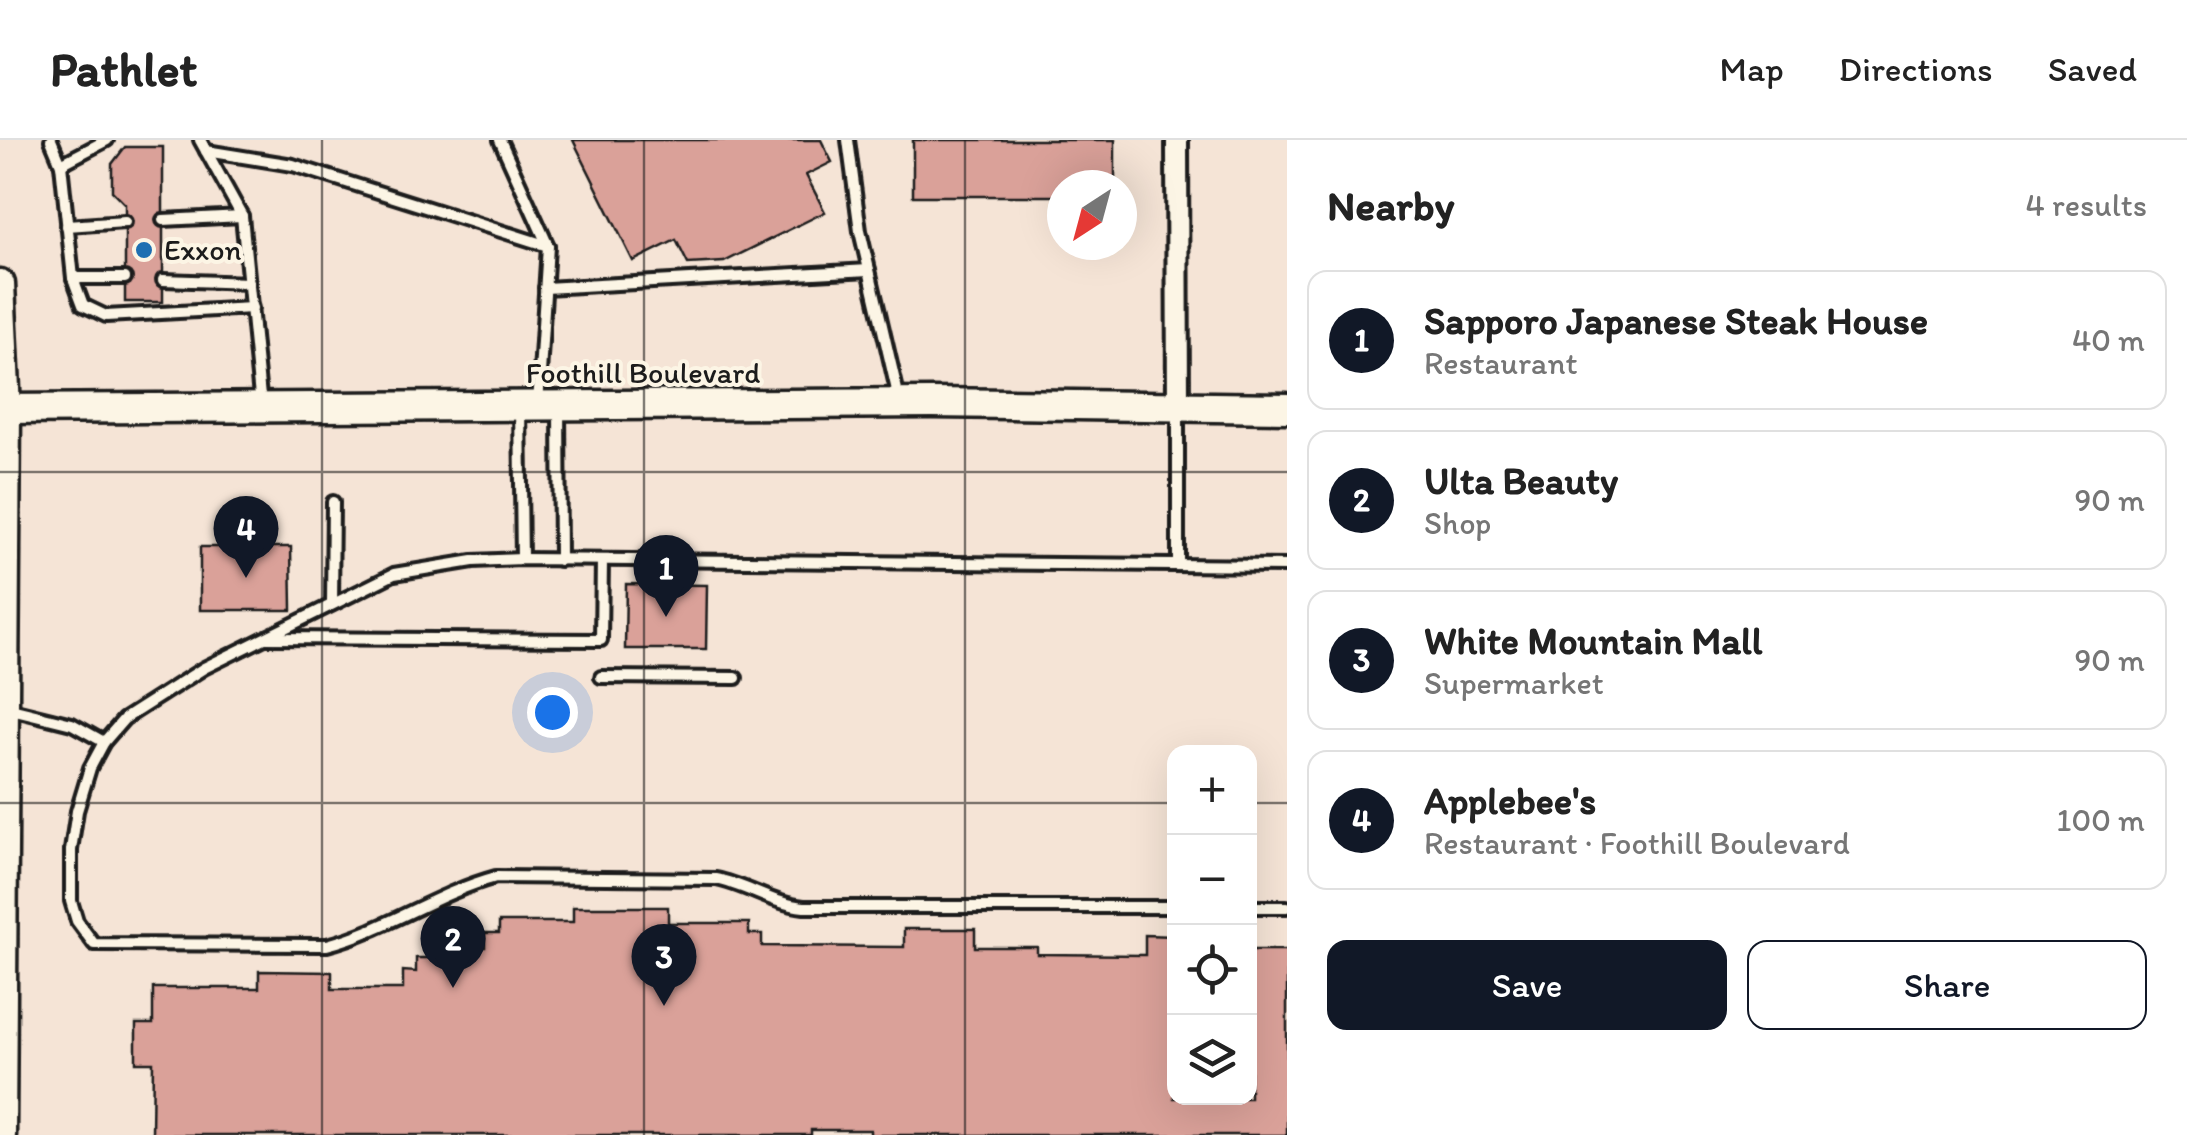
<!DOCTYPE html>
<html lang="en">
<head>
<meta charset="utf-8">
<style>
  :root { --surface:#fff; --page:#f6f6f6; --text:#222; --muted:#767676; --line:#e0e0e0; --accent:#111827 }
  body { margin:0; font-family:Itim,sans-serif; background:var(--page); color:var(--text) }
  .controls { position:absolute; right:30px; bottom:30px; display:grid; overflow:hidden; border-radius:20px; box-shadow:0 10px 40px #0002 }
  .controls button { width:90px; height:90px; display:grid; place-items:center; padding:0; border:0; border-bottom:2px solid var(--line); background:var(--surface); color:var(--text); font:50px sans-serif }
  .compass { position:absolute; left:1047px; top:30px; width:90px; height:90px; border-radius:50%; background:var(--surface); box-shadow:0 10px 40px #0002; rotate:216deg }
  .you { position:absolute; left:552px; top:572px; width:35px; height:35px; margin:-25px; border:8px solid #fff; border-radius:50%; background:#1a73e8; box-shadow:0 0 0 15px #1a73e833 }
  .badge { display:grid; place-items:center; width:65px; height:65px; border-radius:50%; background:var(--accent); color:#fff; font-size:32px; font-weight:700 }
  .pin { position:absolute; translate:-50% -82px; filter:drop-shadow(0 2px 5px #0008) }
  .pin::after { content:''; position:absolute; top:52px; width:35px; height:30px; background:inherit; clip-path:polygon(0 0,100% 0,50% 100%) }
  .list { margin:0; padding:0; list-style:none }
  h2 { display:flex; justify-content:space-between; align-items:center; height:130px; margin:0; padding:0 40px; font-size:42px }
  h2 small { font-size:32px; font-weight:400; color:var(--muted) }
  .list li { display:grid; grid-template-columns:65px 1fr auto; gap:30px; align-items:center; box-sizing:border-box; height:140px; margin:0 20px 20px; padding:0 20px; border:2px solid var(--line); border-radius:20px }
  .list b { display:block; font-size:38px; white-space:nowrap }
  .list p { margin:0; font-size:32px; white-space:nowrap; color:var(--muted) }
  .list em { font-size:32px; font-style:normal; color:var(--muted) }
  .actions { display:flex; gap:20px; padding:30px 40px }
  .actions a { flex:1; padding:22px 0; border:2px solid var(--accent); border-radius:20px; text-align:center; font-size:35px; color:var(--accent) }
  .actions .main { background:var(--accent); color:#fff }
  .icon { flex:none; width:55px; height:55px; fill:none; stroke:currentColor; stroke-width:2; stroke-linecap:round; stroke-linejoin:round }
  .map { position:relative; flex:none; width:1287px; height:995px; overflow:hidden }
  header { display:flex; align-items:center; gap:60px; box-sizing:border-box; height:140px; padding:0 50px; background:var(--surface); border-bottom:2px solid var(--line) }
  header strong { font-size:48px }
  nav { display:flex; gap:55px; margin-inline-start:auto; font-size:35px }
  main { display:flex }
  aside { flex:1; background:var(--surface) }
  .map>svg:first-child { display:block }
  .building { fill:#daa199; stroke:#1c1c1c; stroke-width:2.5 }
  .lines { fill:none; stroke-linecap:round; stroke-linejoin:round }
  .lane-casing { stroke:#1c1c1c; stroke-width:18 }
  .street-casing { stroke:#1c1c1c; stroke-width:28 }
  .secondary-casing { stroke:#1c1c1c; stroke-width:35 }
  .lane { stroke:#fcf5e5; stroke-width:10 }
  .street { stroke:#fcf5e5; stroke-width:20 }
  .secondary { stroke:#fcf5e5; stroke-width:28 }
  .grid { fill:none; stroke:#1c1c1c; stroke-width:2.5; stroke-opacity:0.55 }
  .poi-dot { fill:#1f6fb2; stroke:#fcf5e5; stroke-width:4 }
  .labels { text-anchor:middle; stroke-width:8; stroke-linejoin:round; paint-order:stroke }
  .poi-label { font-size:30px; fill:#1c1c1c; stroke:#fcf5e5; text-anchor:start }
  .street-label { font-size:30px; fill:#1c1c1c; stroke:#fcf5e5 }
</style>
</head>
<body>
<header>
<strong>Pathlet</strong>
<nav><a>Map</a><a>Directions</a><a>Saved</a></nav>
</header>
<main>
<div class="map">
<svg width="1287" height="995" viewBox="0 0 1287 995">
  <rect width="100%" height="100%" fill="#f5e4d6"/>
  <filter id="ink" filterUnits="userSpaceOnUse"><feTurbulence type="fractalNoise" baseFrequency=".01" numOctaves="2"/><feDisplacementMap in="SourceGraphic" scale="20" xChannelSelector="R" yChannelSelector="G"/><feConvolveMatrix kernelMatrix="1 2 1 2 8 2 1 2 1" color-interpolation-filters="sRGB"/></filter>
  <g filter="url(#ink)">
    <g class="building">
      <path d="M573,0H821L832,22L806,35L825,72L724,122L688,124L676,100L633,121Z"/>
      <path d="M913,0H1115V45H1062V56H913Z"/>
      <path d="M125,7H163V162H125V64L112,51V24Z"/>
      <path d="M200,407H291L292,470H200Z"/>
      <path d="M626,444L707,445L706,509H625Z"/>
      <path d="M573,767H668V783H749V794H762V806L904,807V789H975V807H1037V814L1145,815V795L1174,796V958H1250V810H1287V995H870V990H811V995H152L153,922H136V884H153V848H259V831L332,832V849H403V831L416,832V818H429V806L485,807V793H499V782H573Z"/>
    </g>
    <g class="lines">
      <g class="lane-casing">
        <g id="lane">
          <path d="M51,0L61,24"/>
          <path d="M107,0L61,24L73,138L83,165L106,176L252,168"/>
          <path d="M200,0L242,76L261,267"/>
          <path d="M500,0L548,106L538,265"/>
          <path d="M848,0L860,91L900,263"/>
          <path d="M206,11L293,25L548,106"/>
          <path d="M163,80L242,76"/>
          <path d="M67,86L125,82"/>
          <path d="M73,138H125"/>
          <path d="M163,140L249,143"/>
          <path d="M545,148L869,130"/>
          <path d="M559,266L560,420"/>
          <path d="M520,267L522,419"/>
          <path d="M1178,269V425"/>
          <path d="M332,464L333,362"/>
          <path d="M267,498L601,500L602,420"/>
          <path d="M601,537L736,538"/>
          <path d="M7,568L72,584L104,602"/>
          <path d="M1174,767H804C773,764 747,745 716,739L496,737C437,753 386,790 327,805L94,804L77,781L71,761V710L77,671L90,628L104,602L124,579L204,528L394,434L473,421L522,419L1287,426"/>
          <path d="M1250,767H1287"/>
        </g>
      </g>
      <g class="street-casing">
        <path id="street" d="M1177,0L1178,268"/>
      </g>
      <g class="secondary-casing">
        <g id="secondary">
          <path d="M0,144L6,270L1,995"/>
          <path d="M0,269L932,263L1287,268"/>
        </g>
      </g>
      <use href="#lane" class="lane"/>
      <use href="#street" class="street"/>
      <use href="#secondary" class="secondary"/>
    </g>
  </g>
  <path class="grid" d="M322,0V995M644,0V995M965,0V995M0,332H1287M0,663H1174M1250,663H1287"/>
  <circle class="poi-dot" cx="144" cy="110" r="10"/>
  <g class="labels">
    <g class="poi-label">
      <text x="164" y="120">Exxon</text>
    </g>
    <g class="street-label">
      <text x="643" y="243">Foothill Boulevard</text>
    </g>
  </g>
</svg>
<div class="controls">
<button>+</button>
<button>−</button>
<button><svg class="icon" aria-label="locate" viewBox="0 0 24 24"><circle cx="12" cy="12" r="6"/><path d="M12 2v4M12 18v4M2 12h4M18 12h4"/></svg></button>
<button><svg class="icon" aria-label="layers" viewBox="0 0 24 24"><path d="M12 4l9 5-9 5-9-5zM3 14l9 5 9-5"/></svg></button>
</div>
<svg class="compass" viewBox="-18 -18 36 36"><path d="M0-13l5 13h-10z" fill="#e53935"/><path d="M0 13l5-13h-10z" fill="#767676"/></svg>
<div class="you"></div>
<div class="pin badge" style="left:666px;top:477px">1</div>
<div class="pin badge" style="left:453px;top:848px">2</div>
<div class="pin badge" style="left:664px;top:866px">3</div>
<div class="pin badge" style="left:246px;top:438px">4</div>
</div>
<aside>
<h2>Nearby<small>4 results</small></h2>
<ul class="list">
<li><span class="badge">1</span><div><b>Sapporo Japanese Steak House</b><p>Restaurant</p></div><em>40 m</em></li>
<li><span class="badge">2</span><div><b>Ulta Beauty</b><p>Shop</p></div><em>90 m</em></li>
<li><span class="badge">3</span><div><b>White Mountain Mall</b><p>Supermarket</p></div><em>90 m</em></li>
<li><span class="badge">4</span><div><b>Applebee's</b><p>Restaurant · Foothill Boulevard</p></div><em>100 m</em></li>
</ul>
<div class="actions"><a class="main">Save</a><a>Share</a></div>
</aside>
</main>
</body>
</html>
